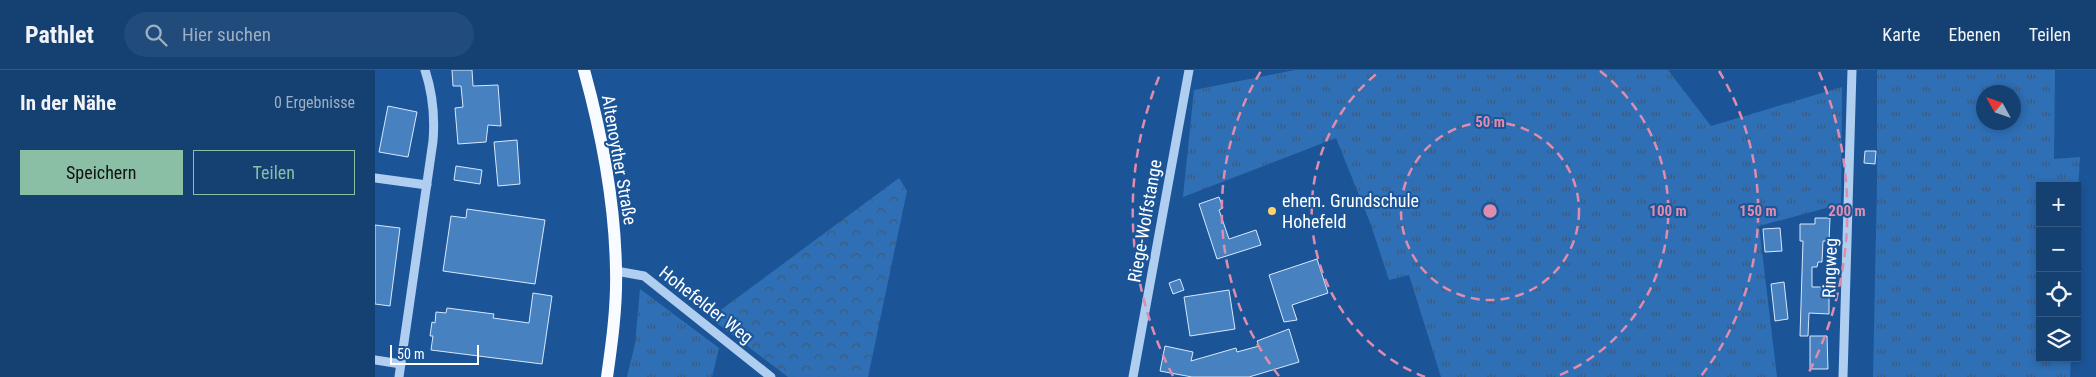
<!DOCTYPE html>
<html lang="de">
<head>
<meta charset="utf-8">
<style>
  :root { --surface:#144072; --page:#214b7a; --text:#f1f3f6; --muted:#9dafc4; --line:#335984; --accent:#8abfa5 }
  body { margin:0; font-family:"Roboto Condensed",sans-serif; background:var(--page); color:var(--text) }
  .controls { position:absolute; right:15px; bottom:15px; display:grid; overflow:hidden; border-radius:0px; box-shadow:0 2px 8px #0003 }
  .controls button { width:45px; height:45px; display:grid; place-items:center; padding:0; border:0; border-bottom:1px solid var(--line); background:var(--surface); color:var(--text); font:25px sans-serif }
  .compass { position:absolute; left:1601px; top:15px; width:45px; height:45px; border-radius:50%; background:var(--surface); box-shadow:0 2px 8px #0003; rotate:310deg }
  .scale { position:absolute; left:15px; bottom:12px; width:89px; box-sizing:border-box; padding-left:5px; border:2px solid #fff; border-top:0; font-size:14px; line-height:18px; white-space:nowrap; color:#fff; -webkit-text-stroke:4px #1b5598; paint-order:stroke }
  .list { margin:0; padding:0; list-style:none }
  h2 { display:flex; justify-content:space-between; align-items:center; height:65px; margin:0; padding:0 20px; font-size:21px }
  h2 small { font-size:16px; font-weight:400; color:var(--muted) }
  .actions { display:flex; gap:10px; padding:15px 20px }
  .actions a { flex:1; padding:11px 0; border:1px solid var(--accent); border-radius:0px; text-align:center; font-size:18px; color:var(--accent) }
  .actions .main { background:var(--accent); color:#111 }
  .icon { flex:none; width:28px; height:28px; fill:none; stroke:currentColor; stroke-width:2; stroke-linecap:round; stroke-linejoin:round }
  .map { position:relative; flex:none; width:1721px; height:307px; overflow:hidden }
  header { display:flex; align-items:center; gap:30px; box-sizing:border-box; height:70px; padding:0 25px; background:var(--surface); border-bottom:1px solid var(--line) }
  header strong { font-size:24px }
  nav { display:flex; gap:28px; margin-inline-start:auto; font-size:18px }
  .search { width:350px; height:45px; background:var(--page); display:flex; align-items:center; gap:12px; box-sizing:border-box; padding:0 18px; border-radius:28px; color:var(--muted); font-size:19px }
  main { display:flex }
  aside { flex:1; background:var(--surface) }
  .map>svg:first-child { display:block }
  .grass { fill:url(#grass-tufts); fill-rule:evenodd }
  .forest { fill:url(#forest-crowns) }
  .building { fill:#4881c0; stroke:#d6e8fb }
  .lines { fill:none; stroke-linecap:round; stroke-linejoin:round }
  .path { stroke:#afcef0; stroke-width:2; stroke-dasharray:2.5 4; stroke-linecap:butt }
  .minor { stroke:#afcef0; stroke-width:9 }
  .major { stroke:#f8fbff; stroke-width:12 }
  .ring { fill:none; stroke:#e08cad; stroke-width:2.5; stroke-dasharray:9 6 }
  .poi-dot { fill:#ffd16e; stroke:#1b5598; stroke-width:2 }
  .labels { text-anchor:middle; stroke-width:4; stroke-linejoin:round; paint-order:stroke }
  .street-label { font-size:18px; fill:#fff; stroke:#1b5598 }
  .poi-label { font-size:18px; fill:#fff; stroke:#1b5598; text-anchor:start }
  .centre { fill:#e08cad; stroke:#1b5598; stroke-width:2.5 }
  .ring-label { font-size:15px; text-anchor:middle; font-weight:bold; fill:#e08cad; stroke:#1b5598; stroke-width:4; stroke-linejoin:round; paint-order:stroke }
</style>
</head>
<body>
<header>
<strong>Pathlet</strong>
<div class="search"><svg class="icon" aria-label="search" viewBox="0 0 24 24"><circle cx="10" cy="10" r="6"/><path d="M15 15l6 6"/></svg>Hier suchen</div>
<nav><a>Karte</a><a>Ebenen</a><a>Teilen</a></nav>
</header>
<main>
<aside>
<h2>In der Nähe<small>0 Ergebnisse</small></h2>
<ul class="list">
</ul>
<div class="actions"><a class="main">Speichern</a><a>Teilen</a></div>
</aside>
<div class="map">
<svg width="1721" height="307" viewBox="0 0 1721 307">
  <defs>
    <pattern id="grass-tufts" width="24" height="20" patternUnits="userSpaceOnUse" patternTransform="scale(1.25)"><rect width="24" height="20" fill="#2f6fb5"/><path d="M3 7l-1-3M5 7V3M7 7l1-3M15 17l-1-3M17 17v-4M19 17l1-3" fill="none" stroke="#405a76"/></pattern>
    <pattern id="forest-crowns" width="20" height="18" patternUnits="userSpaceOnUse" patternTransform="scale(1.25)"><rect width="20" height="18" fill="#2f6fb5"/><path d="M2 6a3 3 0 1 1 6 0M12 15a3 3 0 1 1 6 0" fill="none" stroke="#405a76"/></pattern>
  </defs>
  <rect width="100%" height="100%" fill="#1b5598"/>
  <g class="grass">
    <path d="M920,0H1293L1336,56L1467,17L1466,134L1384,156L1402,307H1066L1034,205L1014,210L996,155L961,68L808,127L819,20Z"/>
    <path d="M1502,0H1680L1679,89L1705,87L1702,142V116H1665V288H1696L1695,307H1498L1502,115ZM1638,22V52H1608V22Z"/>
    <path d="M265,219L344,278L337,307H252L260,274Z"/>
  </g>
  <path class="forest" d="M524,108L532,121L493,307H413L335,248Z"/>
  <g class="building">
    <path d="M77,0H97L98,16L123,15L126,56L113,55L111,72L83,74L80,38L88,37L86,16H78Z"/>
    <path d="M13,36L42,42L33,87L4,82Z"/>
    <path d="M142,70L145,114L123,116L119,72Z"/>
    <path d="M1490,81H1501L1500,94L1489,93Z"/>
    <path d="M81,96L107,100L105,114L79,110Z"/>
    <path d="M844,127L848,138L844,140L854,169L881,160L886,175L842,189L824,134Z"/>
    <path d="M92,139L170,150L160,214L68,201L76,146L91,148Z"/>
    <path d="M1440,148H1455L1454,171H1448L1447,192H1443L1442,197H1437V217H1452V227H1454V244L1434,243L1433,266H1425L1428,171H1425V154H1440Z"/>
    <path d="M0,155L25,158L15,236L0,234Z"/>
    <path d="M1405,158L1407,181L1390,182L1388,159Z"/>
    <path d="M942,189L953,223L917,235L922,250L909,252L894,205Z"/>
    <path d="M805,209L809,220L798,224L794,213Z"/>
    <path d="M1409,212L1413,249L1400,251L1396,214Z"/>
    <path d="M854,220L860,259L815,266L809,227Z"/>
    <path d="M158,223L177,226L167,294L56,280L58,266H55L57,252L60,253L61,242L71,243L72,238L119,244L118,248L154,253Z"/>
    <path d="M914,259L924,292L874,307H817L785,301L790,276L818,282L816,291L861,278L862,282L884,276L882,271Z"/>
    <path d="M1435,266H1452L1453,299H1435Z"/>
  </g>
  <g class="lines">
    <path class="path" d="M240,70L242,82"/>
    <g class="minor">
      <path d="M0,108L52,115"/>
      <path d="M241,201L269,206L396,307"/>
      <path d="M0,290L26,294"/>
      <path d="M24,307L58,71C60,46 58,24 50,0"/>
      <path d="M758,307L814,0"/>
      <path d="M1468,307L1477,0"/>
    </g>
    <path class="major" d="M209,0C227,65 240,132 241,200C242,236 237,272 232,307"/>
  </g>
  <g class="ring">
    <circle cx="1115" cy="141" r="89"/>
    <path d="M1050 307A178 178 0 0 1 1005 1M1225 1A178 178 0 0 1 1180 307"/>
    <path d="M904 306A268 268 0 0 1 886 1M1344 1A268 268 0 0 1 1326 306"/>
    <path d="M798 306A357 357 0 0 1 786 2M1444 2A357 357 0 0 1 1432 306"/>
  </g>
  <circle class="poi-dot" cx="897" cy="141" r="5"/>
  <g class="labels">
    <g class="street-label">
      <text transform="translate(244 90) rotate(80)" y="6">Altenoyther Straße</text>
      <text transform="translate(770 151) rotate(-80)" y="6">Riege-Wolfstange</text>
      <text transform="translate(1455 198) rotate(-88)" y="6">Ringweg</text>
      <text transform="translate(331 235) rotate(38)" y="6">Hohefelder Weg</text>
    </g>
    <g class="poi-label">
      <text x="907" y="137">ehem. Grundschule<tspan x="907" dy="21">Hohefeld</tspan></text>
    </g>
  </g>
  <circle cx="1115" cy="141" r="8" class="centre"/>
  <g class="ring-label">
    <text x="1115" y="57">50 m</text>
    <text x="1293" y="146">100 m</text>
    <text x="1383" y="146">150 m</text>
    <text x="1472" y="146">200 m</text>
  </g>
</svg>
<div class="controls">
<button>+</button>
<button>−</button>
<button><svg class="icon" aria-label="locate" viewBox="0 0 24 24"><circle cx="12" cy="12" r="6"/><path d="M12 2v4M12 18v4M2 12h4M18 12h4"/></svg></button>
<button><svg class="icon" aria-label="layers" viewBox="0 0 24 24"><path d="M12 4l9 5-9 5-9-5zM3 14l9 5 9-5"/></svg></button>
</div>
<svg class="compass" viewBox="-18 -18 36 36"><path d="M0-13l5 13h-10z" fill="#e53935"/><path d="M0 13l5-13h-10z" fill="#9dafc4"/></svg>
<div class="scale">50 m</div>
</div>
</main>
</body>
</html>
